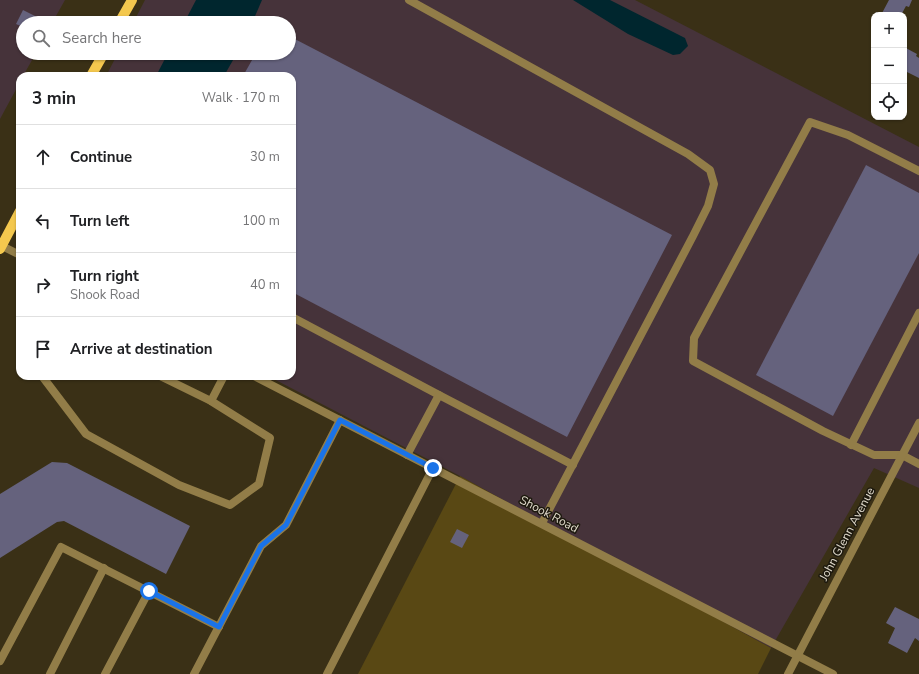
<!DOCTYPE html>
<html lang="en">
<head>
<meta charset="utf-8">
<style>
  :root { --surface:#fff; --page:#f6f6f6; --text:#202124; --muted:#757577; --line:#e0e0e0 }
  body { margin:0; font-family:"Nunito Sans",sans-serif; background:var(--page); color:var(--text) }
  .controls { position:absolute; right:12px; top:12px; display:grid; overflow:hidden; border-radius:8px; box-shadow:0 1px 3px #0004 }
  .controls button { width:36px; height:36px; display:grid; place-items:center; padding:0; border:0; border-bottom:1px solid var(--line); background:var(--surface); color:var(--text); font:20px sans-serif }
  .stop { position:absolute; width:12px; height:12px; margin:-9px; border:3px solid #1a73e8; border-radius:50%; background:#fff }
  .stop.end { background:#1a73e8; border-color:#fff; box-shadow:0 1px 4px #0008 }
  .list { margin:0; padding:0; list-style:none }
  h2 { display:flex; justify-content:space-between; align-items:center; height:52px; margin:0; padding:0 16px; font-size:17px }
  h2 small { font-size:13px; font-weight:400; color:var(--muted) }
  .list li { display:grid; grid-template-columns:26px 1fr auto; gap:12px; align-items:center; box-sizing:border-box; height:64px; padding:0 16px; border-top:1px solid var(--line) }
  .list b { display:block; font-size:15px; white-space:nowrap }
  .list p { margin:0; font-size:13px; white-space:nowrap; color:var(--muted) }
  .list em { font-size:13px; font-style:normal; color:var(--muted) }
  .icon { flex:none; width:22px; height:22px; fill:none; stroke:currentColor; stroke-width:2; stroke-linecap:round; stroke-linejoin:round }
  .map { position:relative; flex:none; width:919px; height:674px; overflow:hidden }
  .search { position:absolute; background:var(--surface); box-shadow:0 1px 3px #0004; left:16px; top:16px; width:280px; height:44px; display:flex; align-items:center; gap:10px; box-sizing:border-box; padding:0 14px; border-radius:22px; color:var(--muted); font-size:15px }
  .panel { position:absolute; background:var(--surface); box-shadow:0 1px 3px #0004; left:16px; top:72px; width:280px; height:308px; border-radius:12px }
  .map>svg:first-child { display:block }
  .industrial { fill:#46333a }
  .green { fill:#594814 }
  .water { fill:#00262e }
  .building { fill:#65627d }
  .lines { fill:none; stroke-linecap:round; stroke-linejoin:round }
  .lane { stroke:#927d48; stroke-width:8 }
  .street { stroke:#927d48; stroke-width:8 }
  .primary { stroke:#f4c84e; stroke-width:10 }
  .route { stroke:#1a73e8; stroke-width:5 }
  .labels { text-anchor:middle; stroke-width:3; stroke-linejoin:round; paint-order:stroke }
  .street-label { font-size:12px; fill:#e0dacb; stroke:#1d190e }
</style>
</head>
<body>
<div class="map">
<svg width="919" height="674" viewBox="0 0 919 674">
  <rect width="100%" height="100%" fill="#3a3016"/>
  <g class="industrial">
    <path d="M0,0H65L52,23H23V53H36L23,76H20V82L0,119Z"/>
    <path d="M145,0H635L919,147V488L874,468L771,648L460,476L268,376H292V76H106L118,53H289V23H133Z"/>
  </g>
  <path class="green" d="M460,476L771,648L758,674H358Z"/>
  <g class="water">
    <path d="M196,0H262L252,23H184Z"/>
    <path d="M573,0H610L685,38L688,46L680,54L673,55L628,34Z"/>
    <path d="M168,53H237L224,76H156Z"/>
  </g>
  <g class="building">
    <path d="M889,0H912L909,7L906,6L901,15H875L876,12L881,15Z"/>
    <path d="M23,10L43,20L41,23H23V27L16,24Z"/>
    <path d="M289,36L672,235L567,437L292,292V76H243L256,53H289Z"/>
    <path d="M904,47L917,54L916,56L919,58V78L907,72L904,78Z"/>
    <path d="M866,165L919,193V253L833,416L756,375Z"/>
    <path d="M52,462L67,463L190,526L166,574L64,521L57,522L0,558V494Z"/>
    <path d="M457,529L469,535L462,548L450,542Z"/>
    <path d="M895,607L919,619V641L915,638L907,653L888,643L895,628L886,623Z"/>
  </g>
  <g class="lines">
    <g class="lane">
      <path d="M409,0L688,154L710,170L714,184L708,206L693,236L542,523"/>
      <path d="M292,317L439,395"/>
      <path d="M42,376L86,434L179,485L230,505L259,484L270,438L211,401L160,376"/>
      <path d="M211,401L224,376"/>
      <path d="M851,445L919,313"/>
      <path d="M407,455L439,395L573,465"/>
      <path d="M902,455H874L823,431L693,361L694,338L810,122L848,135L919,171"/>
      <path d="M0,661L61,547L219,627"/>
      <path d="M50,674L104,568"/>
      <path d="M105,674L149,591"/>
      <path d="M194,674L261,546L286,525L340,420"/>
      <path d="M327,674L433,468"/>
    </g>
    <g class="street">
      <path d="M2,246L20,255"/>
      <path d="M254,376L833,674"/>
      <path d="M902,455L919,464"/>
      <path d="M788,674L919,423"/>
    </g>
    <g class="primary">
      <path d="M119,23L132,0"/>
      <path d="M91,76L104,53"/>
      <path d="M0,249L20,211"/>
    </g>
  </g>
  <g class="lines">
    <path class="route" d="M149,591L219,627L261,546L286,525L340,420L433,468"/>
  </g>
  <g class="labels">
    <g class="street-label">
      <text transform="translate(549 514) rotate(28)" y="4">Shook Road</text>
      <text transform="translate(847 534) rotate(-62)" y="4">John Glenn Avenue</text>
    </g>
  </g>
</svg>
<div class="controls">
<button>+</button>
<button>−</button>
<button><svg class="icon" aria-label="locate" viewBox="0 0 24 24"><circle cx="12" cy="12" r="6"/><path d="M12 2v4M12 18v4M2 12h4M18 12h4"/></svg></button>
</div>
<div class="stop" style="left:149px;top:591px"></div>
<div class="stop end" style="left:433px;top:468px"></div>
<div class="search"><svg class="icon" aria-label="search" viewBox="0 0 24 24"><circle cx="10" cy="10" r="6"/><path d="M15 15l6 6"/></svg>Search here</div>
<section class="panel">
<h2>3 min<small>Walk · 170 m</small></h2>
<ul class="list">
<li><svg class="icon" aria-label="ahead" viewBox="0 0 24 24"><path d="M12 20V5M6 11l6-6 6 6"/></svg><div><b>Continue</b></div><em>30 m</em></li>
<li><svg class="icon" aria-label="left" viewBox="0 0 24 24"><path d="M17 20v-9H6M10 6l-5 5 5 5"/></svg><div><b>Turn left</b></div><em>100 m</em></li>
<li><svg class="icon" aria-label="right" viewBox="0 0 24 24"><path d="M7 20v-9h11M14 6l5 5-5 5"/></svg><div><b>Turn right</b><p>Shook Road</p></div><em>40 m</em></li>
<li><svg class="icon" aria-label="arrive" viewBox="0 0 24 24"><path d="M6 21V4h12l-3 4 3 4H6"/></svg><div><b>Arrive at destination</b></div></li>
</ul>
</section>
</div>
</body>
</html>
